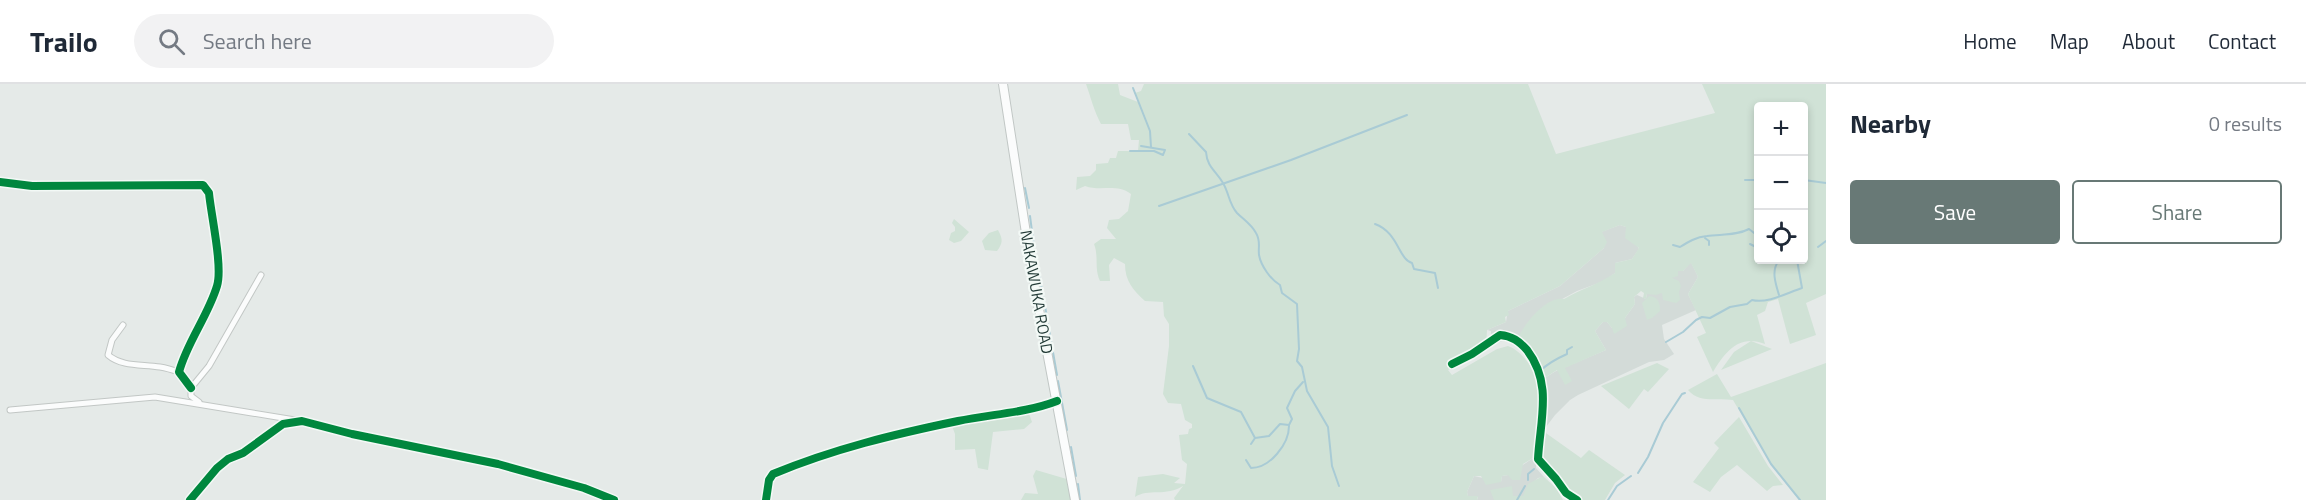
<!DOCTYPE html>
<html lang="en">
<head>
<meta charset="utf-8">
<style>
  :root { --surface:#fff; --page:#f2f2f3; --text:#1f2937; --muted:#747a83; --line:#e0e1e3; --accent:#687976 }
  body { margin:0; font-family:"Titillium Web",sans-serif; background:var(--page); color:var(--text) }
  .controls { position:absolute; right:18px; top:18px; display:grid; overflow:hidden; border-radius:6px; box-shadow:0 3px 9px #0003 }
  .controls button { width:54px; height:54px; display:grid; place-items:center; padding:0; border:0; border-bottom:2px solid var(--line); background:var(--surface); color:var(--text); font:30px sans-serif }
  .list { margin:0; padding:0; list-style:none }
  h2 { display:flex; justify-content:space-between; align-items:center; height:78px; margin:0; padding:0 24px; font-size:26px }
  h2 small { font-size:20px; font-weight:400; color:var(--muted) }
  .actions { display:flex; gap:12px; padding:18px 24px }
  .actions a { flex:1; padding:14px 0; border:2px solid var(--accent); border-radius:6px; text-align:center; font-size:21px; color:var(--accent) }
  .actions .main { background:var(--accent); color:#fff }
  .icon { flex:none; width:33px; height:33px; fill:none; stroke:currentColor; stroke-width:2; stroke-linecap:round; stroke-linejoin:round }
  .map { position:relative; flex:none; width:1826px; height:416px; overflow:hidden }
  header { display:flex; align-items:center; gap:36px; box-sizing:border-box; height:84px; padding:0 30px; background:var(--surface); border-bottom:2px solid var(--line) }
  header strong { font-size:28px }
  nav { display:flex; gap:33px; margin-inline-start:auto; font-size:21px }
  .search { width:420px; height:54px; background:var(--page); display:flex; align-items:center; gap:15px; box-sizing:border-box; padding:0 21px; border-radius:33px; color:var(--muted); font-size:22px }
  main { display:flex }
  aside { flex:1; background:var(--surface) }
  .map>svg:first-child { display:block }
  .built { fill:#d3dbd8 }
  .green { fill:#d0e2d6; fill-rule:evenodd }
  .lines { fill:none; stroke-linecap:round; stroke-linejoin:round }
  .stream { stroke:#a9cbd5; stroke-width:2 }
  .street-casing { stroke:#c2c7c5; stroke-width:7 }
  .secondary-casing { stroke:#c1c7c5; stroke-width:10 }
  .street { stroke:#fbfcfc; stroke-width:5 }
  .secondary { stroke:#fbfcfc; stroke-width:8 }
  .cycleway-casing { stroke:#f3f9f6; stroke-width:11 }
  .cycleway { stroke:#00873e; stroke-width:8 }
  .labels { text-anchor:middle; stroke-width:4.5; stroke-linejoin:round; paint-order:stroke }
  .street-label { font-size:16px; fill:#243c38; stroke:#f3f9f6 }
</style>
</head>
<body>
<header>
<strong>Trailo</strong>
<div class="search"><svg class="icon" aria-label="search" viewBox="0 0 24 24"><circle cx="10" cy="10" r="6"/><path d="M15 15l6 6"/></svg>Search here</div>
<nav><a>Home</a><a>Map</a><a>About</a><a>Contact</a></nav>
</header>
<main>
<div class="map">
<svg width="1826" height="416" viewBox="0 0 1826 416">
  <rect width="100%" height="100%" fill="#e5eae8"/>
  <g class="built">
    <path d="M1620,141L1626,143L1639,165L1632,175L1615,179V189L1604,197L1577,207L1538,228L1516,259L1502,257L1486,264L1488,258H1492L1491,247L1487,246L1506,238L1508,227L1560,202L1604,164L1601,148Z"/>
    <path d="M1691,178L1698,193L1688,210L1696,226L1662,241L1664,255L1674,270L1664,276L1649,278L1578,311L1570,316L1555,331L1543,347L1546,324L1543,295L1556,287L1606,266L1595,247L1603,238H1607L1612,244L1625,234L1635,220L1634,213L1637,211L1646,215L1647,210L1678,187H1683Z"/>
    <path d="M1536,372V384L1544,393L1538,394L1534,398L1532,416H1477L1478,413L1468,412L1467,408L1474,392L1501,398L1502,392L1508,391Z"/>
  </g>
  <g class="green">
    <path d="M1086,0H1118L1120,11L1138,18L1135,9L1141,7L1144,0H1528L1556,70L1715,29L1702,0H1826V210L1806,219L1816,251L1790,260L1778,215L1768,218L1765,227L1757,231L1765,260C1739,250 1726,267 1713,288L1697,253L1706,249L1688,210L1698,193L1691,179L1683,187H1678V192L1672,194L1679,197L1681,202L1679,208L1680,216L1676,219L1663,216L1662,209L1656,211L1647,210L1646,215L1643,214L1644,209L1641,207L1634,213L1635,220L1625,234L1627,242L1614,250L1612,244L1607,238H1603L1595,247L1606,266L1565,284L1572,297L1565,301L1557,286L1543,295L1533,274L1516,259C1521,243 1546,211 1564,215C1581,205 1599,200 1615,189V179L1632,175L1639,164L1625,154L1626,143L1620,141L1602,148L1607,158L1604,164L1560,202L1508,227L1509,231L1505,233L1506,238L1487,246L1486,264L1448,286L1452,291L1497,265L1508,262C1516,265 1521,270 1526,276C1549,303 1539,340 1536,372L1523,380L1520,396H1512L1508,391L1502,392L1501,398L1486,401L1481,392H1474L1467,408L1468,412H1478L1477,416H1175L1174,414L1183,402C1166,413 1148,404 1135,413L1138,393L1163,390L1180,394L1174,399L1185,400L1187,380L1182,376L1179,351L1188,350L1189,345L1192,344V340L1185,336L1181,320L1168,319L1163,310L1169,262V240L1164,232L1163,218L1145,217C1133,206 1125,197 1125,180L1114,174L1109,181L1110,197H1100C1094,184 1099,173 1094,160L1101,155H1116L1107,144L1109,136L1119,135L1128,127L1131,110C1116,99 1101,108 1085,102L1076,106L1077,93L1090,92L1096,86V80L1108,79L1110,74H1116L1118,67H1138L1139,56H1131L1128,40H1101C1094,27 1091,14 1086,0ZM1758,22H1804V176H1758Z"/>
    <path d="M954,135L969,148L961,157L954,159L949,156L951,149L955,147V143L952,139Z"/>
    <path d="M998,146C1003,155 1003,159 997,167L985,166L982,157L989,149Z"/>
    <path d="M1649,212C1658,213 1660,218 1660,227L1652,234L1647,236L1642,219Z"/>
    <path d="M1751,257L1772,265L1721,286L1734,268Z"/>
    <path d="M1657,279L1669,285L1648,308L1644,305L1629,325L1601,302Z"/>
    <path d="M1826,279V416H1799L1770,379L1733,316C1716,313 1700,320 1688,306L1717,290L1731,313Z"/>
    <path d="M1028,327L1032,338L1024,345L993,348L988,386L978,384L975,365L955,366V350L951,339Z"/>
    <path d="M1739,333L1768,382L1783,401L1773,402L1767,407L1737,381L1721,393L1710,408L1693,398L1719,364L1714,359Z"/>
    <path d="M1543,347L1581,374L1589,366L1625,391L1615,399L1605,416H1568L1541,385Z"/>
    <path d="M1036,386L1070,396L1074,416H1021L1025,409L1038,410L1033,392Z"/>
    <path d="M1541,393H1544L1556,404L1563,416H1494L1490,406L1512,402L1513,412H1523L1528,400Z"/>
  </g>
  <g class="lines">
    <g class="stream">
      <path d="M1133,4L1150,47L1151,63"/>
      <path d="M1189,50L1206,68C1207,83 1216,87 1223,99C1229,109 1229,120 1237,129C1244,136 1251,140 1256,149C1261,157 1258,163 1259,171C1261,182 1271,196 1280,201L1282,209L1297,220L1299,265L1297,277L1302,283L1307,307L1328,343L1332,382L1339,402"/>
      <path d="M1130,67H1154L1163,71L1165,66L1141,62"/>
      <path d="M1745,96H1758"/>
      <path d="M1804,96L1826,99"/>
      <path d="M1025,104L1029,124"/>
      <path d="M1159,122L1291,76L1407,31"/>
      <path d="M1030,132L1034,163"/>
      <path d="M1375,140C1398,148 1399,176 1412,179L1414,185L1435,189L1438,204"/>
      <path d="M1705,154L1709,157V161"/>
      <path d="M1750,160L1758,164"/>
      <path d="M1673,161L1680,163C1688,158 1696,153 1707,152C1720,150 1736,152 1749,145L1758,152"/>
      <path d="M1818,163L1826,157"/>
      <path d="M1035,169L1047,233"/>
      <path d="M1778,176V178L1782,176"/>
      <path d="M1778,178C1771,187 1776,201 1779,211"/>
      <path d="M1048,240L1057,291"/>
      <path d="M1666,258L1683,248L1696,236L1702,233L1710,234L1730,223L1747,220L1752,216C1767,220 1787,209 1802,204L1797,176"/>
      <path d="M1193,282L1207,314L1241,328L1255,354"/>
      <path d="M1540,287C1547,280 1558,274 1567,270V266L1572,263"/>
      <path d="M1058,297L1067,346"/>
      <path d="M1739,324L1771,380L1800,416"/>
      <path d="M1251,360L1255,354L1269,352L1280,340L1289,341L1292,335L1287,324L1295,307L1303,298"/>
      <path d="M1071,363L1076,392"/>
      <path d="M1542,375V360"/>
      <path d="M1246,376L1251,384C1270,384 1289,360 1289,342"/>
      <path d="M1542,381V386L1554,397"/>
      <path d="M1638,389L1648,373L1663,339L1682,310L1685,309"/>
      <path d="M1528,396V390L1534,385"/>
      <path d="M1078,400L1080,416"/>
      <path d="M1517,416L1525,402"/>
      <path d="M1608,416L1617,402L1631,392"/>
    </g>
    <g class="street-casing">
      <g id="street">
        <path d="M0,98L32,102L203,101L209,109C211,131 223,183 217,202C208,232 187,258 179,288L191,304"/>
        <path d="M123,241L112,256L108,271C122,283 142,280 160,283C166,284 173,286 179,288"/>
        <path d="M1452,280L1472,270L1500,251C1512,252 1519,257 1527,266C1553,300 1540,336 1538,375L1556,395L1566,409L1577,416"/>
        <path d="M199,318L191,312V304L209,282L261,191"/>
        <path d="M10,326L155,313L295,336"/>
        <path d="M190,416L217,384L228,375L243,369L283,340L302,337L352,350L498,380L584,404L614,416"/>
        <path d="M766,416L769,396L773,390C833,365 895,350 958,337C991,330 1026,329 1057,317"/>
      </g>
    </g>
    <g class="secondary-casing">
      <path id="secondary" d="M1003,0L1032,188L1075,416"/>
    </g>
    <use href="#street" class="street"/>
    <use href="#secondary" class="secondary"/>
    <g class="cycleway-casing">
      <g id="cycleway">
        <path d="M0,98L32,102L203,101L209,109C211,131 223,183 217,202C208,232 187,258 179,288L191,304"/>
        <path d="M1452,280L1472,270L1500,251C1512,252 1519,257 1527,266C1553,300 1540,336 1538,375L1556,395L1566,409L1577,416"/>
        <path d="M190,416L217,384L228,375L243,369L283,340L302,337L352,350L498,380L584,404L614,416"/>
        <path d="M766,416L769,396L773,390C833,365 895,350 958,337C991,330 1026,329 1057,317"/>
      </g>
    </g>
    <use href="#cycleway" class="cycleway"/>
  </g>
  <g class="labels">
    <g class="street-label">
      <text transform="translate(1037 208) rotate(80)" y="6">NAKAWUKA ROAD</text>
    </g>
  </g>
</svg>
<div class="controls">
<button>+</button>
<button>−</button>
<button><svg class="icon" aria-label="locate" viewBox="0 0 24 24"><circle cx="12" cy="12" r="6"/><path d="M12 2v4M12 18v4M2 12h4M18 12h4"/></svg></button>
</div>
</div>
<aside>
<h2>Nearby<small>0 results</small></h2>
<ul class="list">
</ul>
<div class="actions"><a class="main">Save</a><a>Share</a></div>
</aside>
</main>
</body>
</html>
